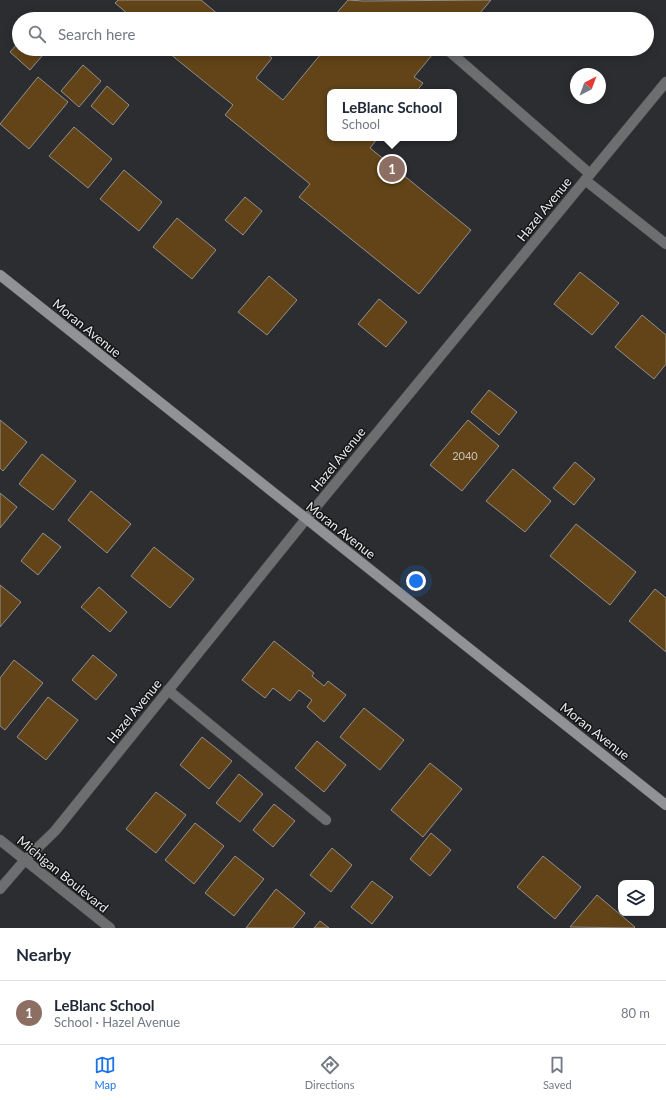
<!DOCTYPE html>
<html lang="en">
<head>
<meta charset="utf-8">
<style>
  :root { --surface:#fff; --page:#f6f6f7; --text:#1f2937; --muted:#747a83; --line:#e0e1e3; --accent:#1a73e8 }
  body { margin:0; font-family:Lato,sans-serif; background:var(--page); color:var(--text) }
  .controls { position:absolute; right:12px; bottom:12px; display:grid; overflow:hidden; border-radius:8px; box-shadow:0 2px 10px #0003 }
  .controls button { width:36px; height:36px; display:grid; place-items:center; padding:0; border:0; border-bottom:1px solid var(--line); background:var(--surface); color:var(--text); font:20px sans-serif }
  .compass { position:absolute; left:570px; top:68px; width:36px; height:36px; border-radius:50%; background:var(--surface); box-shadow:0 2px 10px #0003; rotate:41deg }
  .you { position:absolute; left:416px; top:581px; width:14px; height:14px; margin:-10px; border:3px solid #fff; border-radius:50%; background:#1a73e8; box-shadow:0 0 0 6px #1a73e833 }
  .badge { display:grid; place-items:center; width:26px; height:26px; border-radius:50%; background:var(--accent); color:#fff; font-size:13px; font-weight:700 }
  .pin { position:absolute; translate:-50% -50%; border:2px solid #fff; box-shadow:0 1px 4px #0006 }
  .popup { position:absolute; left:327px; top:89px; width:130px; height:52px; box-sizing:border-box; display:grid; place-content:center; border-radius:8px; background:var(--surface); filter:drop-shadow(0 1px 3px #0005); font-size:13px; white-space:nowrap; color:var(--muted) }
  .popup b { font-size:15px; color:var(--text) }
  .popup::after { content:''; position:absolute; left:50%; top:100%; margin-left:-8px; border:8px solid transparent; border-top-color:var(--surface) }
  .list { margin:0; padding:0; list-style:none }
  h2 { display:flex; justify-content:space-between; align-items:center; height:52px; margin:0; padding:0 16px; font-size:17px }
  h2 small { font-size:13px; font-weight:400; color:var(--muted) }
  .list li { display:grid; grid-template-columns:26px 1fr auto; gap:12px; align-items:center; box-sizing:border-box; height:64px; padding:0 16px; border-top:1px solid var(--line) }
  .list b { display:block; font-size:15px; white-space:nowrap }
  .list p { margin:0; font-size:13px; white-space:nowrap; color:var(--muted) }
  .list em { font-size:13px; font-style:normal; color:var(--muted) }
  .icon { flex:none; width:22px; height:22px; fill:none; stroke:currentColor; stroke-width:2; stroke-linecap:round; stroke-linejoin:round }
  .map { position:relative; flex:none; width:666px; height:928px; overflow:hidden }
  .search { position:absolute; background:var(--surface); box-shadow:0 2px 10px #0003; left:12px; right:12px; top:12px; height:44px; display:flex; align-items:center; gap:10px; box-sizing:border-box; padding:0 14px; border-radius:22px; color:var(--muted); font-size:15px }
  .sheet { height:116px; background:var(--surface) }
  nav { display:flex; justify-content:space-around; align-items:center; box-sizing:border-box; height:56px; border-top:1px solid var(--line); background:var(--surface); font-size:11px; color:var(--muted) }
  nav a { display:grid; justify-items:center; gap:2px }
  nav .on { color:var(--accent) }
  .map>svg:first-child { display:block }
  .building { fill:#624418; stroke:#93908c }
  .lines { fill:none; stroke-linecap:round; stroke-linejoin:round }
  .service-casing { stroke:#46484b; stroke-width:11 }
  .minor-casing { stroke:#46484b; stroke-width:11 }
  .secondary-casing { stroke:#46484b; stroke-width:11 }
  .service { stroke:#6d6e70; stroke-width:10 }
  .minor { stroke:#6d6e70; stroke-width:10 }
  .secondary { stroke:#919296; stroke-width:10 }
  .labels { text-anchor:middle; stroke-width:3; stroke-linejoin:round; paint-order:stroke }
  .number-label { font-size:11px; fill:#c8c1b8 }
  .street-label { font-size:13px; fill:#eaebed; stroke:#151517 }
</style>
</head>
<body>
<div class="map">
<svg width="666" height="928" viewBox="0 0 666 928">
  <rect width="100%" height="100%" fill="#2b2d31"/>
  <g class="building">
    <path d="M118,0H201L224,19H134L115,3Z"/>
    <path d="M348,0L363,1L491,0L475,19H340L335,15Z"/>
    <path d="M19,42V49H48L30,70L10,52Z"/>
    <path d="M164,49H261L272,58L256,78L283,100L325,49H437L414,77L423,83L416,92H330V138H378L370,148L471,230L419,294L299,197L310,184L225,115L233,105Z"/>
    <path d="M83,65L101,81L79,107L61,91Z"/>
    <path d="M38,77L68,102L29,149L0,124Z"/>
    <path d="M107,86L129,105L113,125L91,106Z"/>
    <path d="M74,127L112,159L88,188L49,156Z"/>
    <path d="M124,170L162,202L139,231L100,199Z"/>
    <path d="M245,197L262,211L243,235L225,220Z"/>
    <path d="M177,218L216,250L192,279L153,247Z"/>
    <path d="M580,272L619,303L592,335L554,304Z"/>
    <path d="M269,276L297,300L267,335L238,312Z"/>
    <path d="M379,299L407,322L386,347L358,324Z"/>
    <path d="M642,315L666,335V364L654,379L615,347Z"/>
    <path d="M489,390L517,412L499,435L471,412Z"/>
    <path d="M0,420L27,442L3,471L0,468Z"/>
    <path d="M468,420L499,446L462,491L430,465Z"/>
    <path d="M42,454L76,481L53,510L19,484Z"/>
    <path d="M575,462L595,479L574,505L553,488Z"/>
    <path d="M513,469L551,501L525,532L486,501Z"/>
    <path d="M91,491L131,524L107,553L68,520Z"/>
    <path d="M0,493L17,507L0,528Z"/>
    <path d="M576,524L636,572L610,605L550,556Z"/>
    <path d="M43,533L61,547L38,575L21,561Z"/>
    <path d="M154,547L194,579L170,608L131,576Z"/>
    <path d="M0,585L21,602L0,627Z"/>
    <path d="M99,587L127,612L110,632L81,607Z"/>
    <path d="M655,589L666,598V652L629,621Z"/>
    <path d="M274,641L314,673L312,676L324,686L328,681L346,695L324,722L307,707L312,700L299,690L290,701L273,688L265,698L242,680Z"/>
    <path d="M93,655L117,675L96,700L72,680Z"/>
    <path d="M14,660L43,683L5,730L0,726V678Z"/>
    <path d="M48,697L78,720L46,760L17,737Z"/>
    <path d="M364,708L404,740L380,770L340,737Z"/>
    <path d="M202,737L232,761L209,789L180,765Z"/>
    <path d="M317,741L346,765L324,792L295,768Z"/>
    <path d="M430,763L462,789L423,837L391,810Z"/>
    <path d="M239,774L263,794L240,822L216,803Z"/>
    <path d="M156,792L186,815L156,853L126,829Z"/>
    <path d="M274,804L295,821L273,847L253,830Z"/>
    <path d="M195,823L224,846L194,884L165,860Z"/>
    <path d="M431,833L451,850L430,876L410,859Z"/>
    <path d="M332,848L352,865L331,892L310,875Z"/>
    <path d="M235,856L264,879L234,916L205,893Z"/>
    <path d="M543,856L581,887L555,919L517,887Z"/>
    <path d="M372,881L393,897L372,924L351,907Z"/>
    <path d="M276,889L305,913L293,928H246Z"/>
    <path d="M597,895L635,927L634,928L570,927Z"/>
    <path d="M320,921L329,928H314Z"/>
  </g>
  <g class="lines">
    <g class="service-casing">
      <g id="service">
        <path d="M449,51L590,174"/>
        <path d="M168,690L326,820"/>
      </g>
    </g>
    <g class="minor-casing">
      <g id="minor">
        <path d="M585,180L666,244"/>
        <path d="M0,840L110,928"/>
        <path d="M0,889L25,860L55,831L306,519L666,82"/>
      </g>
    </g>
    <g class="secondary-casing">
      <path id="secondary" d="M0,275L666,805"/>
    </g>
    <use href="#service" class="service"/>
    <use href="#minor" class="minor"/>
    <use href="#secondary" class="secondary"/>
  </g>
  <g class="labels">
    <g class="number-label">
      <text x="465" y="460">2040</text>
    </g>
    <g class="street-label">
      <text transform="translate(544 209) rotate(-51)" y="5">Hazel Avenue</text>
      <text transform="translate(87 328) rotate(39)" y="5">Moran Avenue</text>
      <text transform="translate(338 459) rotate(-51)" y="5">Hazel Avenue</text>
      <text transform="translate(341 530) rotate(38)" y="5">Moran Avenue</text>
      <text transform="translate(134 711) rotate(-51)" y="5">Hazel Avenue</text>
      <text transform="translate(595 731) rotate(38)" y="5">Moran Avenue</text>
      <text transform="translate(63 874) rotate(39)" y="5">Michigan Boulevard</text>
    </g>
  </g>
</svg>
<div class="controls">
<button><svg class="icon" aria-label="layers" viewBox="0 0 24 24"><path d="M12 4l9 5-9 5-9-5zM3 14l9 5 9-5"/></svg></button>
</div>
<svg class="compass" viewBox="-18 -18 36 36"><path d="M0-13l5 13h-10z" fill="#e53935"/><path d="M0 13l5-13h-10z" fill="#747a83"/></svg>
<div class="you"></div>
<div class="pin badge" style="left:392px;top:169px;background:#8d6e63">1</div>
<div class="popup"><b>LeBlanc School</b>School</div>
<div class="search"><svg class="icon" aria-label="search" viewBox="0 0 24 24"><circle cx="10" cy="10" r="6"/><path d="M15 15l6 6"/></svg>Search here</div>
</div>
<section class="sheet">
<h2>Nearby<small></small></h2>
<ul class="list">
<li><span class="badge" style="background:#8d6e63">1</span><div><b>LeBlanc School</b><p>School · Hazel Avenue</p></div><em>80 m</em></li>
</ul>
</section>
<nav>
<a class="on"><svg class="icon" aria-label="map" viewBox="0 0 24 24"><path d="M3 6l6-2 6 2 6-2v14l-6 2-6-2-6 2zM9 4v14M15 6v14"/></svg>Map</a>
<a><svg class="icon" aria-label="directions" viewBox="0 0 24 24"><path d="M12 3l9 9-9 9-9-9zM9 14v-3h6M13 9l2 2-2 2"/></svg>Directions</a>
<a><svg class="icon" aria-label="saved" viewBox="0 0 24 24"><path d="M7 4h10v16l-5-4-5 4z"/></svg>Saved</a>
</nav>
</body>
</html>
